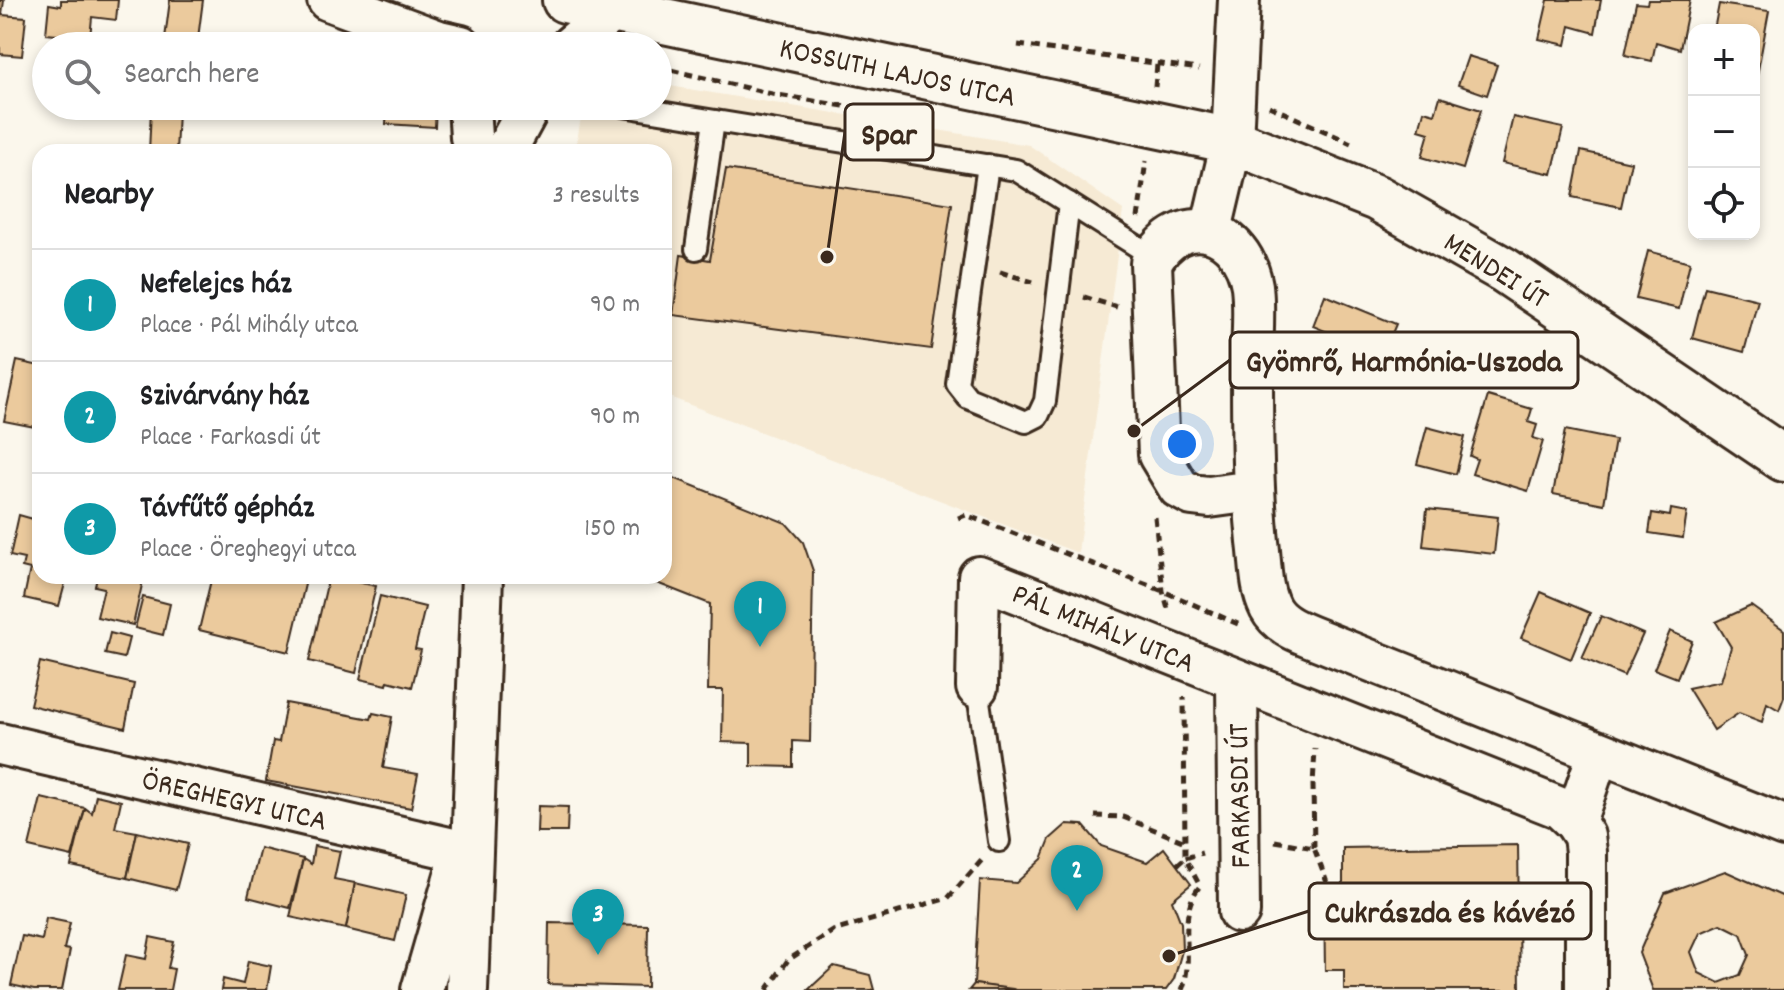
<!DOCTYPE html>
<html lang="en">
<head>
<meta charset="utf-8">
<style>
  :root { --surface:#fff; --page:#f6f6f6; --text:#202124; --muted:#757577; --line:#e0e0e0; --accent:#0f766e }
  body { margin:0; font-family:Dekko,sans-serif; background:var(--page); color:var(--text) }
  .controls { position:absolute; right:24px; top:24px; display:grid; overflow:hidden; border-radius:16px; box-shadow:0 4px 12px #0003 }
  .controls button { width:72px; height:72px; display:grid; place-items:center; padding:0; border:0; border-bottom:2px solid var(--line); background:var(--surface); color:var(--text); font:40px sans-serif }
  .you { position:absolute; left:1182px; top:444px; width:28px; height:28px; margin:-20px; border:6px solid #fff; border-radius:50%; background:#1a73e8; box-shadow:0 0 0 12px #1a73e833 }
  .badge { display:grid; place-items:center; width:52px; height:52px; border-radius:50%; background:var(--accent); color:#fff; font-size:26px; font-weight:700 }
  .pin { position:absolute; translate:-50% -66px; filter:drop-shadow(0 2px 4px #0008) }
  .pin::after { content:''; position:absolute; top:42px; width:28px; height:24px; background:inherit; clip-path:polygon(0 0,100% 0,50% 100%) }
  .list { margin:0; padding:0; list-style:none }
  h2 { display:flex; justify-content:space-between; align-items:center; height:104px; margin:0; padding:0 32px; font-size:34px }
  h2 small { font-size:26px; font-weight:400; color:var(--muted) }
  .list li { display:grid; grid-template-columns:52px 1fr auto; gap:24px; align-items:center; box-sizing:border-box; height:112px; padding:0 32px; border-top:2px solid var(--line) }
  .list b { display:block; font-size:30px; white-space:nowrap }
  .list p { margin:0; font-size:26px; white-space:nowrap; color:var(--muted) }
  .list em { font-size:26px; font-style:normal; color:var(--muted) }
  .icon { flex:none; width:44px; height:44px; fill:none; stroke:currentColor; stroke-width:2; stroke-linecap:round; stroke-linejoin:round }
  .map { position:relative; flex:none; width:1784px; height:990px; overflow:hidden }
  .search { position:absolute; background:var(--surface); box-shadow:0 4px 12px #0003; left:32px; top:32px; width:640px; height:88px; display:flex; align-items:center; gap:20px; box-sizing:border-box; padding:0 28px; border-radius:44px; color:var(--muted); font-size:30px }
  .panel { position:absolute; background:var(--surface); box-shadow:0 4px 12px #0003; left:32px; top:144px; width:640px; height:440px; border-radius:24px }
  .map>svg:first-child { display:block }
  .built { fill:#f6ead4 }
  .building { fill:#ebca9d; stroke:#3b2a1e; stroke-width:2; fill-rule:evenodd }
  .lines { fill:none; stroke-linecap:round; stroke-linejoin:round }
  .lane-casing { stroke:#3b2a1e; stroke-width:26 }
  .street-casing { stroke:#3b2a1e; stroke-width:46 }
  .secondary-casing { stroke:#3b2a1e; stroke-width:50 }
  .path { stroke:#3b2a1e; stroke-width:5; stroke-dasharray:8 6; stroke-linecap:butt }
  .lane { stroke:#fbf7ec; stroke-width:20 }
  .street { stroke:#fbf7ec; stroke-width:40 }
  .secondary { stroke:#fbf7ec; stroke-width:44 }
  .labels { text-anchor:middle; stroke-width:7; stroke-linejoin:round; paint-order:stroke }
  .street-label { font-size:30px; fill:#3b2a1e; stroke:#fbf7ec }
  .leader { fill:none; stroke:#3b2a1e; stroke-width:3 }
  .callout-dot { fill:#3b2a1e; stroke:#fbf7ec; stroke-width:3 }
  .callout { fill:#fbf7ec; stroke:#3b2a1e; stroke-width:3 }
  .callout-label { font-size:32px; text-anchor:middle; font-weight:bold; fill:#3b2a1e }
</style>
</head>
<body>
<div class="map">
<svg width="1784" height="990" viewBox="0 0 1784 990">
  <rect width="100%" height="100%" fill="#fbf7ec"/>
  <filter id="ink" filterUnits="userSpaceOnUse"><feTurbulence type="fractalNoise" baseFrequency=".0125" numOctaves="2"/><feDisplacementMap in="SourceGraphic" scale="16" xChannelSelector="R" yChannelSelector="G"/><feConvolveMatrix kernelMatrix="1 2 1 2 8 2 1 2 1" color-interpolation-filters="sRGB"/></filter>
  <g filter="url(#ink)">
    <path class="built" d="M658,84L1029,145L1123,210L1078,553L664,395V152H575L583,106H658Z"/>
    <g class="building">
      <path d="M0,0H4L2,15L26,17L22,56L0,54Z"/>
      <path d="M61,0H118L116,20L92,17L90,38L46,34L49,4L61,6Z"/>
      <path d="M170,0H203L197,46H164Z"/>
      <path d="M1548,0H1601L1595,33L1570,26L1566,45L1539,39Z"/>
      <path d="M1648,0H1690L1680,49L1656,42L1652,61L1625,55L1636,3L1647,4Z"/>
      <path d="M1719,4L1769,11L1756,81L1754,30H1714Z"/>
      <path d="M228,39L279,42V46H228Z"/>
      <path d="M1468,56L1497,65L1487,95L1458,85Z"/>
      <path d="M1440,97L1481,110L1463,169L1422,157L1429,133L1419,130L1424,111L1435,114Z"/>
      <path d="M225,106H276L275,113L225,111Z"/>
      <path d="M325,106H363L362,118L325,116Z"/>
      <path d="M387,106H436L435,127L386,124Z"/>
      <path d="M151,109L178,111L176,152H149Z"/>
      <path d="M1513,117L1563,128L1552,174L1502,163Z"/>
      <path d="M1581,151L1631,162L1621,207L1572,197Z"/>
      <path d="M726,169L952,204L931,349L673,315L681,255L710,260Z"/>
      <path d="M1648,251L1690,262L1679,309L1636,299Z"/>
      <path d="M1705,287L1758,300L1744,352L1692,338Z"/>
      <path d="M1325,295L1396,324L1383,355L1313,326Z"/>
      <path d="M17,361L40,366V428L4,421Z"/>
      <path d="M1488,396L1532,409L1528,422L1537,425L1533,438L1543,441L1528,491L1472,474L1477,459L1470,456Z"/>
      <path d="M1427,427L1465,437L1456,474L1417,464Z"/>
      <path d="M1565,430L1615,440L1604,504L1553,494Z"/>
      <path d="M664,474L786,523L803,542L813,571L810,742L793,741V767L751,766V743L722,742L723,690H708L710,604L639,576H664Z"/>
      <path d="M37,504L40,505V576H67L59,606L24,598L30,569L22,567L24,559L10,556L19,515L33,519Z"/>
      <path d="M1427,509L1498,517L1494,554L1423,546Z"/>
      <path d="M1671,509L1687,512L1683,538L1649,533L1652,513L1670,516Z"/>
      <path d="M89,576H144L133,625L97,617L104,588L95,586L97,578Z"/>
      <path d="M212,576H307L289,652L199,630Z"/>
      <path d="M329,576L376,586L356,673L309,661Z"/>
      <path d="M1541,592L1590,613L1571,659L1521,638Z"/>
      <path d="M380,596L425,607L415,649L421,650L412,687L388,681L387,685L360,679Z"/>
      <path d="M143,597L170,604L163,635L135,628Z"/>
      <path d="M1751,606L1784,630V697L1779,710L1767,703L1762,722L1739,713L1714,730L1688,688L1721,681L1731,647L1716,622Z"/>
      <path d="M1601,616L1643,634L1624,676L1582,658Z"/>
      <path d="M1670,631L1692,641L1677,678L1654,669Z"/>
      <path d="M110,633L129,638L124,658L105,654Z"/>
      <path d="M40,662L134,684L125,728L30,705Z"/>
      <path d="M286,703L371,719L373,713L392,717L383,768L418,774L411,808L266,781L273,741L279,742Z"/>
      <path d="M96,795L121,801L115,828L137,832L127,878L71,866L85,808L92,813Z"/>
      <path d="M41,798L85,808L72,857L29,847Z"/>
      <path d="M538,806L568,807L567,832H537Z"/>
      <path d="M1067,824L1083,825L1101,846L1147,862L1164,848L1191,884L1172,900L1181,923L1182,951L1174,979L1166,990H1015L974,984L980,880L1016,883L1042,859L1050,839Z"/>
      <path d="M137,832L188,844L176,890L127,878Z"/>
      <path d="M1518,845L1520,990H1344V970H1325L1324,896L1343,895V848Z"/>
      <path d="M314,846L340,851L334,879L355,883L346,929L290,917L303,859L311,864Z"/>
      <path d="M260,848L303,859L290,908L248,897Z"/>
      <path d="M1725,871L1784,897V990H1653L1639,953L1665,893ZM1721,924L1741,934L1749,955L1740,975L1719,983L1699,973L1691,952L1700,933Z"/>
      <path d="M355,883L406,895L395,941L346,929Z"/>
      <path d="M46,918L70,923L64,949L70,950L62,990H34L11,985L22,936L42,940Z"/>
      <path d="M549,923L648,925L647,987L548,984Z"/>
      <path d="M150,937L174,942L168,968L174,969L170,990H118L126,955L146,959Z"/>
      <path d="M248,961L271,966L267,990H221L223,979L243,984Z"/>
      <path d="M834,966L870,975L874,990H808Z"/>
      <path d="M974,984L1013,989L1015,990H969Z"/>
    </g>
    <g class="lines">
      <g class="lane-casing">
        <g id="lane">
          <path d="M623,106L1016,170L1154,257"/>
          <path d="M988,165L957,384L968,398L1026,422L1038,416L1045,401L1069,203"/>
          <path d="M696,249L714,121"/>
          <path d="M977,687L999,841"/>
        </g>
      </g>
      <g class="street-casing">
        <g id="street">
          <path d="M328,0L439,41L461,46"/>
          <path d="M571,46L614,10"/>
          <path d="M469,106L471,137L477,152"/>
          <path d="M505,152L530,106"/>
          <path d="M1211,230L1232,141L1239,0"/>
          <path d="M1253,491L1209,497L1192,495L1179,488L1159,455L1151,263C1182,207 1242,228 1252,286C1255,311 1252,340 1252,366C1252,425 1252,483 1258,542C1261,564 1260,588 1270,608C1278,623 1294,630 1309,636L1784,826"/>
          <path d="M1237,680L1239,912"/>
          <path d="M977,687L979,577L1560,808L1575,822"/>
          <path d="M0,744L470,853"/>
          <path d="M422,990L456,872"/>
          <path d="M467,990L482,576"/>
          <path d="M1586,990V852L1584,836L1575,822L1598,754"/>
        </g>
      </g>
      <g class="secondary-casing">
        <path id="secondary" d="M565,0L1232,141L1377,198L1504,270L1784,459"/>
      </g>
      <g class="path">
        <path d="M1018,45L1199,69"/>
        <path d="M658,67L772,94L928,120"/>
        <path d="M1155,87L1157,64"/>
        <path d="M1269,106L1351,143"/>
        <path d="M1138,218L1146,161"/>
        <path d="M1000,272L1033,282"/>
        <path d="M1084,297L1117,307"/>
        <path d="M1155,517L1163,591L1169,613"/>
        <path d="M958,518L966,515L1163,591L1238,624"/>
        <path d="M1095,816L1123,817L1185,842"/>
        <path d="M1275,841L1314,848L1332,896"/>
        <path d="M1314,848L1313,785L1315,749"/>
        <path d="M1177,865L1185,858L1184,697"/>
        <path d="M767,990L788,960L833,931L948,898L982,860"/>
        <path d="M1182,990C1196,956 1175,916 1200,886L1185,858L1202,853"/>
      </g>
      <use href="#lane" class="lane"/>
      <use href="#street" class="street"/>
      <use href="#secondary" class="secondary"/>
    </g>
  </g>
  <g class="labels">
    <g class="street-label">
      <text transform="translate(898 71) rotate(12)" y="10">KOSSUTH LAJOS UTCA</text>
      <text transform="translate(1497 269) rotate(32)" y="10">MENDEI ÚT</text>
      <text transform="translate(1104 627) rotate(22)" y="10">PÁL MIHÁLY UTCA</text>
      <text transform="translate(1238 796) rotate(-91)" y="10">FARKASDI ÚT</text>
      <text transform="translate(235 799) rotate(13)" y="10">ÖREGHEGYI UTCA</text>
    </g>
  </g>
  <path class="leader" d="M827 257L845 132M1134 431L1230 360M1169 956L1309 911"/>
  <g class="callout-dot">
    <circle cx="827" cy="257" r="8"/>
    <circle cx="1134" cy="431" r="8"/>
    <circle cx="1169" cy="956" r="8"/>
  </g>
  <g class="callout">
    <rect x="845" y="104" width="88" height="56" rx="8"/>
    <rect x="1230" y="332" width="348" height="56" rx="8"/>
    <rect x="1309" y="883" width="282" height="56" rx="8"/>
  </g>
  <g class="callout-label">
    <text x="889" y="144">Spar</text>
    <text x="1404" y="371">Gyömrő, Harmónia-Uszoda</text>
    <text x="1450" y="922">Cukrászda és kávézó</text>
  </g>
</svg>
<div class="controls">
<button>+</button>
<button>−</button>
<button><svg class="icon" aria-label="locate" viewBox="0 0 24 24"><circle cx="12" cy="12" r="6"/><path d="M12 2v4M12 18v4M2 12h4M18 12h4"/></svg></button>
</div>
<div class="you"></div>
<div class="pin badge" style="left:760px;top:647px;background:#0f9aa8">1</div>
<div class="pin badge" style="left:1077px;top:911px;background:#0f9aa8">2</div>
<div class="pin badge" style="left:598px;top:955px;background:#0f9aa8">3</div>
<div class="search"><svg class="icon" aria-label="search" viewBox="0 0 24 24"><circle cx="10" cy="10" r="6"/><path d="M15 15l6 6"/></svg>Search here</div>
<section class="panel">
<h2>Nearby<small>3 results</small></h2>
<ul class="list">
<li><span class="badge" style="background:#0f9aa8">1</span><div><b>Nefelejcs ház</b><p>Place · Pál Mihály utca</p></div><em>90 m</em></li>
<li><span class="badge" style="background:#0f9aa8">2</span><div><b>Szivárvány ház</b><p>Place · Farkasdi út</p></div><em>90 m</em></li>
<li><span class="badge" style="background:#0f9aa8">3</span><div><b>Távfűtő gépház</b><p>Place · Öreghegyi utca</p></div><em>150 m</em></li>
</ul>
</section>
</div>
</body>
</html>
